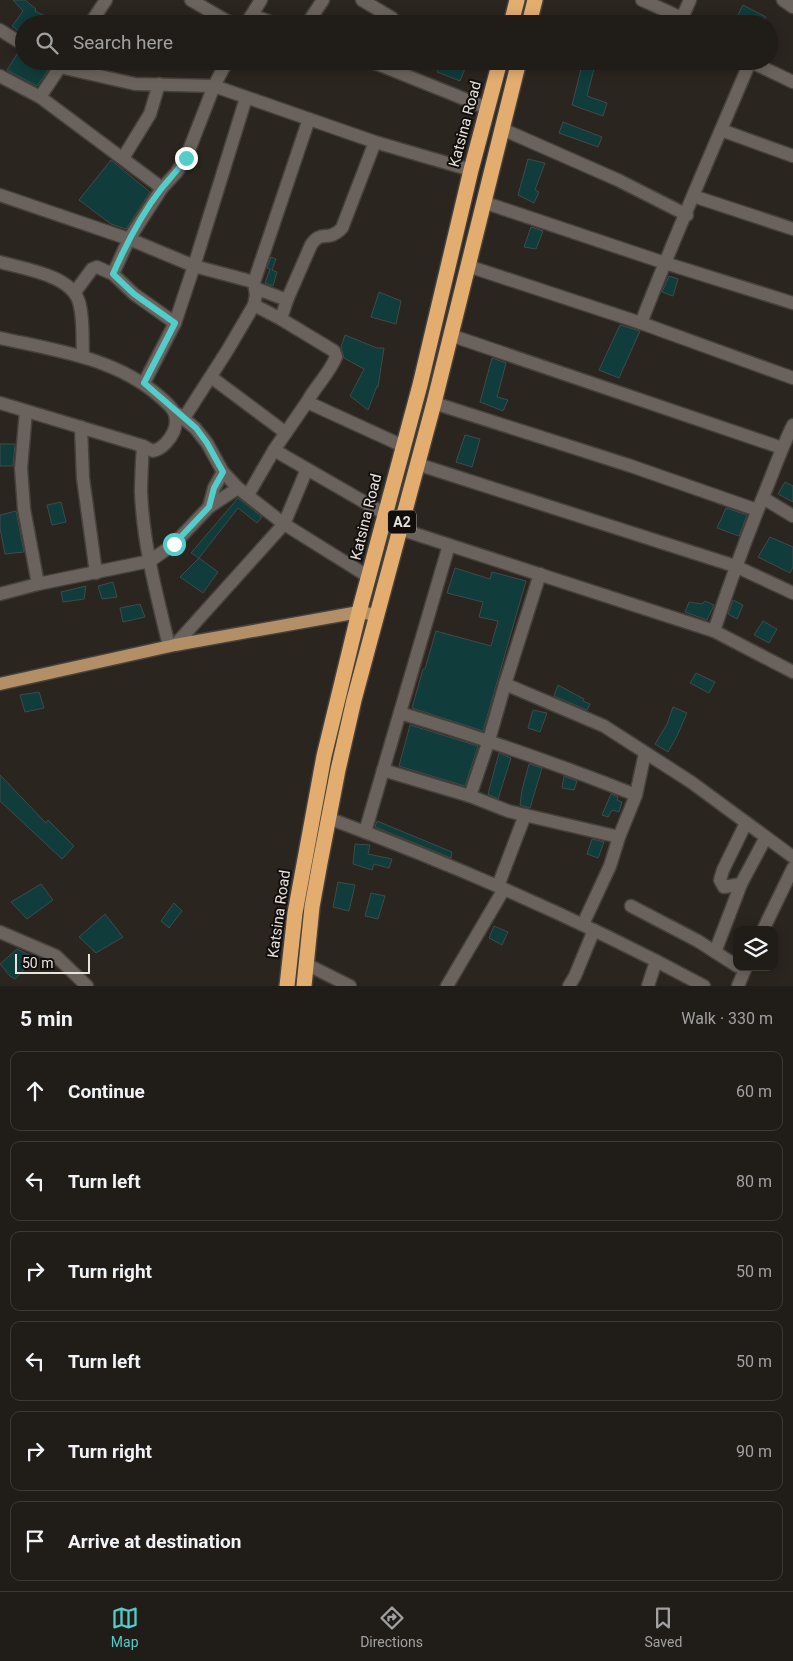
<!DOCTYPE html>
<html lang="en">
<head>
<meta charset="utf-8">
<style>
  :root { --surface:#201c17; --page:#282520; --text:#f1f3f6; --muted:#a2a1a1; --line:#3d3a36; --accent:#53cdca }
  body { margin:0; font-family:Roboto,sans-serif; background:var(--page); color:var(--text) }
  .controls { position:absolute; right:15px; bottom:15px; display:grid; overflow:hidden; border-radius:10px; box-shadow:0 2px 12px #0003 }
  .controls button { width:45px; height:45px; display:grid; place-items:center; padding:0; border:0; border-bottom:1px solid var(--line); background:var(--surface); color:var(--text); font:25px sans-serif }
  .scale { position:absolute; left:15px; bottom:12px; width:75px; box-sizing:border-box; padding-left:5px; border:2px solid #e6e2de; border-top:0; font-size:14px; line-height:18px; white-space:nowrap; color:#e6e2de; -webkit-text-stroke:4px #110e0c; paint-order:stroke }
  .stop { position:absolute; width:15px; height:15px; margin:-11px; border:4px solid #53cdca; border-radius:50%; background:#fff }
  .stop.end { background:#53cdca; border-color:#fff; box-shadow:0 1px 5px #0008 }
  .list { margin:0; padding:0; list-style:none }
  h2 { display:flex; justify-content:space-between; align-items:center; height:65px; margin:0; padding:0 20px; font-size:21px }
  h2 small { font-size:16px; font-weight:400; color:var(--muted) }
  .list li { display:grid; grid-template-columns:32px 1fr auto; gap:15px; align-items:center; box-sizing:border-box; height:80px; margin:0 10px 10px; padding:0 10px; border:1px solid var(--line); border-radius:10px }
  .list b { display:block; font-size:19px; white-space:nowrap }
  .list em { font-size:16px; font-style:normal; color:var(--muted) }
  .icon { flex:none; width:28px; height:28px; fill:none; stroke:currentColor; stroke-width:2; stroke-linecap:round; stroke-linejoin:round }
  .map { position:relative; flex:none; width:793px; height:986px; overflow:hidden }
  .search { position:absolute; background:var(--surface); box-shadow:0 2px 12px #0003; left:15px; right:15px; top:15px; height:55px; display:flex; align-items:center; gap:12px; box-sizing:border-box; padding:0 18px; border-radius:28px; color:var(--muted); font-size:19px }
  .sheet { height:605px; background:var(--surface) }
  nav { display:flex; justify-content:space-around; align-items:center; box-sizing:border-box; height:70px; border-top:1px solid var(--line); background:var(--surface); font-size:14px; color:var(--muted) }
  nav a { display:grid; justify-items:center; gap:2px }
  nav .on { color:var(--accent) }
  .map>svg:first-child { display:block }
  .building { fill:#103c3b; stroke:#404a4a }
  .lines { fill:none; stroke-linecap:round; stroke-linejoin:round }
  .minor-casing { stroke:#46413c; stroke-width:15 }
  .major-casing { stroke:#46413c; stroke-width:15 }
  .highway-casing { stroke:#46413c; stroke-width:18 }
  .minor { stroke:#6a635d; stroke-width:12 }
  .major { stroke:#b38f68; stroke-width:12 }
  .highway { stroke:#e4ad70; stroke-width:15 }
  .route { stroke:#53cdca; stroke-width:6 }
  .labels { text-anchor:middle; stroke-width:4; stroke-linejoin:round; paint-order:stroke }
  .shield { fill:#110e0c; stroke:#a6a29f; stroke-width:1 }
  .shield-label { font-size:14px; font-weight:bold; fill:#e6e2de }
  .street-label { font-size:15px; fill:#e6e2de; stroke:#110e0c }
</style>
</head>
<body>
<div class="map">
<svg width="793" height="986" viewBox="0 0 793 986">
  <rect width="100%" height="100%" fill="#2a251f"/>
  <g class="building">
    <path d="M13,0H25L36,9L35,11L61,24H24V35L12,26L23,11Z"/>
    <path d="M743,5L766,17L762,24H753L738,15Z"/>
    <path d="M19,51L24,53V61H43L51,66L37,86L7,70Z"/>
    <path d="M441,61H468L460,81L437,72Z"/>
    <path d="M583,61H596L587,96L607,103L603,116L572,105Z"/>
    <path d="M563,122L602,137L598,147L559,133Z"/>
    <path d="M528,159L545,163L535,190L539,192L534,203L518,195Z"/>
    <path d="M111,160L150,192L126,229L111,224L79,200Z"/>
    <path d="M531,227L543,231L536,249L524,247Z"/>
    <path d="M271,257L276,259L272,270L277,272L273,286L265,283L270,269L267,268Z"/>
    <path d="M669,276L678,279L673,296L662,292Z"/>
    <path d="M379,292L401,301L396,324L371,317Z"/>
    <path d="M620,325L640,331L619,378L599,370Z"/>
    <path d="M345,335L377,348H384L378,387L377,386L368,410L350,396L364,369L344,358L341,347Z"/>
    <path d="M492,358L506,363L497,397L508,400L503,411L480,402Z"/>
    <path d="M465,435L480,439L472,467L456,462Z"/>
    <path d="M0,444H15L13,466H0Z"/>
    <path d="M785,482L793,486V502L778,494Z"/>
    <path d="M238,498L262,517L257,523L238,508L199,558L191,553Z"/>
    <path d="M61,502L66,522L52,525L47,505Z"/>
    <path d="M726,508L747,515L739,536L717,528Z"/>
    <path d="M16,511L24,552L5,554L0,528V515Z"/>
    <path d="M770,537L793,547V567L790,573L758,557Z"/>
    <path d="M199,558L218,572L203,593L180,577Z"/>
    <path d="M455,568L490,579L492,572L526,581L483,731L412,708L423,669H425L436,631L491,646L498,621L479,617L483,602L447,593Z"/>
    <path d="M113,582L117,597L102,599L98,586Z"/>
    <path d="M86,586L84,599L63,602L61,592Z"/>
    <path d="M733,600L743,605L737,619L728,614Z"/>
    <path d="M705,601L714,605L707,620L685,612L689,602L702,604Z"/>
    <path d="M140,604L145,617L123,622L120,608Z"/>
    <path d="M763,621L777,629L769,643L754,635Z"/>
    <path d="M696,673L715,682L709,693L690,683Z"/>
    <path d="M558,685L584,699L583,701L590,704L587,710L554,696Z"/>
    <path d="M39,692L44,708L25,712L20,695Z"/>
    <path d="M673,707L687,713L677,736L668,752L655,744L667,724Z"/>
    <path d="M533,710L547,713L540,732L528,728Z"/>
    <path d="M410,725L478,746L465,786L399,766Z"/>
    <path d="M499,753L511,758L498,799L488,794Z"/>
    <path d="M529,764L542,768L530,808L520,805L522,790Z"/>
    <path d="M0,775L46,823L48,820L74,846L62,859L0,801Z"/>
    <path d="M564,776L577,781L574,790L562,788Z"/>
    <path d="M611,794L618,797L617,800L622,802L619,812L612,810L608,817L602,815Z"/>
    <path d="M377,821L452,852L451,858L375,827Z"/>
    <path d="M592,839L604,842L598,858L587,854Z"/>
    <path d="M355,844L370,845L368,854L392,859L389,868L374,864L372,870L353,864Z"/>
    <path d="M338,882L355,885L349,911L333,907Z"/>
    <path d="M41,884L53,900L27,919L11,902Z"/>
    <path d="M371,893L385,896L378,919L365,916Z"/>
    <path d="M174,903L182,911L169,928L161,921Z"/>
    <path d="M105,914L123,937L96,953L79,937Z"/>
    <path d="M494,926L508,932L502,945L489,938Z"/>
    <path d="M17,949L35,958L15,979L10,976L0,964Z"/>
  </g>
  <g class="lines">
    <g class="minor-casing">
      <g id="minor">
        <path d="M191,0L232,24"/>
        <path d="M362,0L392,18L397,24"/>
        <path d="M642,0L682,18L691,24"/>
        <path d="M783,0L793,7"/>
        <path d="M252,15L276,24"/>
        <path d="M682,18L690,0"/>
        <path d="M90,24L106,0"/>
        <path d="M246,24L261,0"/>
        <path d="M307,24L323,0"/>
        <path d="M0,30L24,45"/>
        <path d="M370,61L487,108"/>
        <path d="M749,61L793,82"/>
        <path d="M0,76L40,97L162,188"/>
        <path d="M40,97L60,67L135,84L214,86L375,142L471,170"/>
        <path d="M502,129L618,180L687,215"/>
        <path d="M721,130L793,156"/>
        <path d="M123,158L150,114L159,84"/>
        <path d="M0,195L129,239L194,266L254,282"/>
        <path d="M693,196L793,229"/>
        <path d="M483,202L665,263L793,303"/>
        <path d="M0,262C24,269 71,275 79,302C84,319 82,339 83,356"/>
        <path d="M468,266L641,323L793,378"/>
        <path d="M113,274L129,239L162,188L176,173L186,158L214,86L227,61"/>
        <path d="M255,288L287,300"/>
        <path d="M75,292L92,269L97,267L113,274L134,294L175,323"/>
        <path d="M254,305L281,319L334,351L336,357C329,374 315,387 307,402L403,446"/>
        <path d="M281,319L287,300L311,245C321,229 328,243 342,228L375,142"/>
        <path d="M641,323C675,235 713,149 750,62"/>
        <path d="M450,335L782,448"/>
        <path d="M0,338C55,350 115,358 159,396C172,407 180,414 174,431C170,440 162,449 153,451L143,446L0,403"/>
        <path d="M211,377L286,433"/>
        <path d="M144,383L175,323L194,266L246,98"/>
        <path d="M434,403L631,466L757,510"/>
        <path d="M26,411L21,468L24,509L38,584"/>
        <path d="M178,414L195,428L207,443L223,472L238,488L284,524L369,577"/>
        <path d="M184,418L227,351L254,305L256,295L254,282L309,119"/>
        <path d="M81,427L83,478L96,573"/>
        <path d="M143,446C142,461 141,477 141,492C143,544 157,596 169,646"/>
        <path d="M274,450L385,514"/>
        <path d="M417,464L735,566L793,593"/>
        <path d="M248,495L274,450L307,402"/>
        <path d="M763,498L793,516"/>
        <path d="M209,507L214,488L223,472"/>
        <path d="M400,529L714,631L793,672"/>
        <path d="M540,574L505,684L604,726L691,782L793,857"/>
        <path d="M0,594L38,584L150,561L174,544L209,507L238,488"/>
        <path d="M714,631C729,585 745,541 763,497C773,473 781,449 793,425"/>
        <path d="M175,645L284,524L307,469"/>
        <path d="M400,713C480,737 557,764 636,795"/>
        <path d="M383,770L470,796L508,811L619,837"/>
        <path d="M470,796L489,740L505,684"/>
        <path d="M328,818C457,866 583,921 704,986"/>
        <path d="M365,832L449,545"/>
        <path d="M741,884L724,887L720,880L723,870L746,823"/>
        <path d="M498,886L525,815"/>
        <path d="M631,906L698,941L737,966"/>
        <path d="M583,924L610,866L619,837L636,795L645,753"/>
        <path d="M763,930L793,868"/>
        <path d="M0,932L56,956L87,986"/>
        <path d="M715,952L741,884L766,837"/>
        <path d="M306,964L350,986"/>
        <path d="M447,986L504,889"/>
        <path d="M569,986L575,976L594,930"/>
        <path d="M648,986L656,961"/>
        <path d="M738,986L746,967"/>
      </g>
    </g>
    <g class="major-casing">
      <path id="major" d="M0,684L175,645L359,612L377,615"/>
    </g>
    <g class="highway-casing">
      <g id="highway">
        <path d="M511,24L517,0"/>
        <path d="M529,24L535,0"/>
        <path d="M287,986L295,913L324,756L359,612L420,385L471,170L500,61"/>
        <path d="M304,986L312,907L320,863L338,770L354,700L434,403L519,61"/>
      </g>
    </g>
    <use href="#minor" class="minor"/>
    <use href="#major" class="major"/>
    <use href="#highway" class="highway"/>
  </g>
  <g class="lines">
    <path class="route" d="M174,544L209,507L214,488L223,472L207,443L196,428L144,383L175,323L134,294L113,274C126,244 141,215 161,189C170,178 179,169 186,158"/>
  </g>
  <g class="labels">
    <rect class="shield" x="388" y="510.5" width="28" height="23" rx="4"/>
    <g class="shield-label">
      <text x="402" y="527">A2</text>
    </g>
    <g class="street-label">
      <text transform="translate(465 124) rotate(-75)" y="5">Katsina Road</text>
      <text transform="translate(366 517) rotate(-76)" y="5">Katsina Road</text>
      <text transform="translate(279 914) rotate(-82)" y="5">Katsina Road</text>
    </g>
  </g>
</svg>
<div class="controls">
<button><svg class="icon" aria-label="layers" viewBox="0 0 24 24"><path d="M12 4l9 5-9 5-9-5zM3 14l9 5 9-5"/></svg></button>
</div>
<div class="scale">50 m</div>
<div class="stop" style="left:174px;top:544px"></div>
<div class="stop end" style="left:186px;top:158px"></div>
<div class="search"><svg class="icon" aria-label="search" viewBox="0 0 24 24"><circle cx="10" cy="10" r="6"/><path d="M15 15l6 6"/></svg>Search here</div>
</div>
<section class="sheet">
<h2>5 min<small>Walk · 330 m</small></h2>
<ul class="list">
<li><svg class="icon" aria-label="ahead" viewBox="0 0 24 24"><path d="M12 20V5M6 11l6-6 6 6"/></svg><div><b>Continue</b></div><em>60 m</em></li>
<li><svg class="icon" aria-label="left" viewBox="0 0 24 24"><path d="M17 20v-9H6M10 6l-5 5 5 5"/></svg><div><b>Turn left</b></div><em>80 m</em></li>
<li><svg class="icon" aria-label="right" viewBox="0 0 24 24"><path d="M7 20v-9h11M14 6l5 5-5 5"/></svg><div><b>Turn right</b></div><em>50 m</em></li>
<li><svg class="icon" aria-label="left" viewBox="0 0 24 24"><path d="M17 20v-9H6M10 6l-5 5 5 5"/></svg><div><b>Turn left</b></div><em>50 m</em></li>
<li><svg class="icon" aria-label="right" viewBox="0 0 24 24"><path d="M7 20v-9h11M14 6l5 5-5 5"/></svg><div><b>Turn right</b></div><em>90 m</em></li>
<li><svg class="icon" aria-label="arrive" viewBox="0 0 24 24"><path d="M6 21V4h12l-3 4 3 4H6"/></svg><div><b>Arrive at destination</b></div></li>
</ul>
</section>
<nav>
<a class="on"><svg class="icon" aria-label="map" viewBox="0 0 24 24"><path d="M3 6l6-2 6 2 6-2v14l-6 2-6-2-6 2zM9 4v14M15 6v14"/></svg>Map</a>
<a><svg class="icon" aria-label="directions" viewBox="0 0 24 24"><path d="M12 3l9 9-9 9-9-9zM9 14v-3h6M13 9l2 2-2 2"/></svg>Directions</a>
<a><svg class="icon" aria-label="saved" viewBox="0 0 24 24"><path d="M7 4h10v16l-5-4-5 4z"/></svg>Saved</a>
</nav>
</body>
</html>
